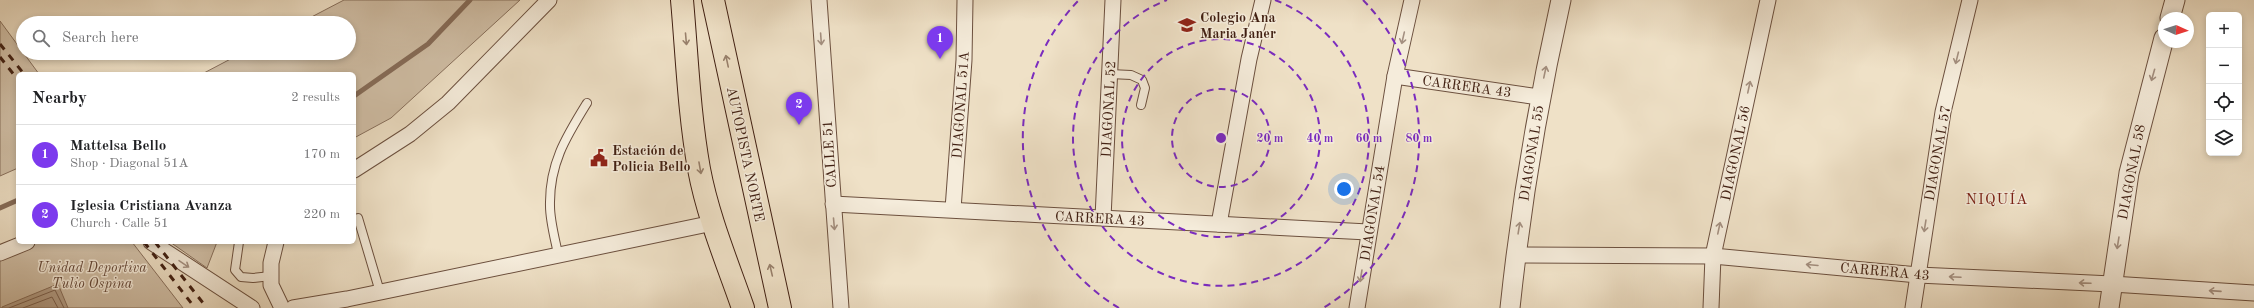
<!DOCTYPE html>
<html lang="en">
<head>
<meta charset="utf-8">
<style>
  :root { --surface:#fff; --page:#f6f6f6; --text:#202124; --muted:#757577; --line:#e0e0e0; --accent:#7c3aed }
  body { margin:0; font-family:"Old Standard TT",serif; background:var(--page); color:var(--text) }
  .controls { position:absolute; right:12px; top:12px; display:grid; overflow:hidden; border-radius:6px; box-shadow:0 2px 6px #0003 }
  .controls button { width:36px; height:36px; display:grid; place-items:center; padding:0; border:0; border-bottom:1px solid var(--line); background:var(--surface); color:var(--text); font:20px sans-serif }
  .compass { position:absolute; left:2158px; top:12px; width:36px; height:36px; border-radius:50%; background:var(--surface); box-shadow:0 2px 6px #0003; rotate:93deg }
  .you { position:absolute; left:1344px; top:189px; width:14px; height:14px; margin:-10px; border:3px solid #fff; border-radius:50%; background:#1a73e8; box-shadow:0 0 0 6px #1a73e833 }
  .badge { display:grid; place-items:center; width:26px; height:26px; border-radius:50%; background:var(--accent); color:#fff; font-size:13px; font-weight:700 }
  .pin { position:absolute; translate:-50% -33px; filter:drop-shadow(0 1px 2px #0008) }
  .pin::after { content:''; position:absolute; top:21px; width:14px; height:12px; background:inherit; clip-path:polygon(0 0,100% 0,50% 100%) }
  .list { margin:0; padding:0; list-style:none }
  h2 { display:flex; justify-content:space-between; align-items:center; height:52px; margin:0; padding:0 16px; font-size:17px }
  h2 small { font-size:13px; font-weight:400; color:var(--muted) }
  .list li { display:grid; grid-template-columns:26px 1fr auto; gap:12px; align-items:center; box-sizing:border-box; height:60px; padding:0 16px; border-top:1px solid var(--line) }
  .list b { display:block; font-size:15px; white-space:nowrap }
  .list p { margin:0; font-size:13px; white-space:nowrap; color:var(--muted) }
  .list em { font-size:13px; font-style:normal; color:var(--muted) }
  .icon { flex:none; width:22px; height:22px; fill:none; stroke:currentColor; stroke-width:2; stroke-linecap:round; stroke-linejoin:round }
  .map { position:relative; flex:none; width:2254px; height:308px; overflow:hidden }
  .search { position:absolute; background:var(--surface); box-shadow:0 2px 6px #0003; left:16px; top:16px; width:340px; height:44px; display:flex; align-items:center; gap:10px; box-sizing:border-box; padding:0 14px; border-radius:22px; color:var(--muted); font-size:15px }
  .panel { position:absolute; background:var(--surface); box-shadow:0 2px 6px #0003; left:16px; top:72px; width:340px; height:172px; border-radius:6px }
  .map>svg:first-child { display:block }
  .green { fill:#d1c0a8; stroke:#88705d }
  .water { fill:#b49f89; stroke:#866c59 }
  .lines { fill:none; stroke-linecap:round; stroke-linejoin:round }
  .shore { stroke:#7a5f4e; stroke-width:1 }
  .stream { stroke:#866c59; stroke-width:5 }
  .service-casing { stroke:#6c503f; stroke-width:10 }
  .minor-casing { stroke:#6c503f; stroke-width:17 }
  .tertiary-casing { stroke:#6c503f; stroke-width:21 }
  .primary-casing { stroke:#401f12; stroke-width:24 }
  .service { stroke:#f5ecdb; stroke-width:8 }
  .minor { stroke:#f5ecdb; stroke-width:15 }
  .tertiary { stroke:#f5ecdb; stroke-width:19 }
  .primary { stroke:#efe1c7; stroke-width:22 }
  .rail { stroke:#401f12; stroke-width:3; stroke-dasharray:7 7; stroke-linecap:butt }
  .oneway { stroke:#a49081 }
  .oneway2 { stroke:#98806c }
  .ring { fill:none; stroke:#7b2cbf; stroke-width:2; stroke-dasharray:7 5 }
  .labels { text-anchor:middle; stroke-width:3; stroke-linejoin:round; paint-order:stroke }
  .poi-label { font-size:14px; font-weight:bold; fill:#401f12; stroke:#f5ecdb; text-anchor:start }
  .street-label { font-size:14px; fill:#401f12; stroke:#f5ecdb }
  .park-label { font-size:14px; font-style:italic; fill:#644738; stroke:#f5ecdb }
  .neighbourhood-label { font-size:15px; letter-spacing:1px; fill:#7a1f14; stroke:#f5ecdb }
  .centre { fill:#7b2cbf; stroke:#f5ecdb; stroke-width:2 }
  .ring-label { font-size:12px; text-anchor:middle; font-weight:bold; fill:#7b2cbf; stroke:#f5ecdb; stroke-width:3; stroke-linejoin:round; paint-order:stroke }
</style>
</head>
<body>
<div class="map">
<svg width="2254" height="308" viewBox="0 0 2254 308">
  <rect width="100%" height="100%" fill="#efe1c7"/>
  <filter id="stains"><feTurbulence type="fractalNoise" baseFrequency=".005" numOctaves="4"/><feColorMatrix values="0 0 0 0 .2 0 0 0 0 .09 0 0 0 0 .02 0 0 0 .5 -.17"/></filter>
  <radialGradient id="worn" r=".72"><stop offset=".6" stop-color="#630" stop-opacity="0"/><stop offset="1" stop-color="#630" stop-opacity=".3"/></radialGradient>
  <g class="green">
    <path d="M344,0H520L391,118L354,138V74H202L242,53H349V23H300Z"/>
    <path d="M0,21L39,74H18V168L0,176Z"/>
    <path d="M28,242H132L183,308H0V254Z"/>
    <path d="M170,242H217L207,268Z"/>
  </g>
  <path class="water" d="M58,284L68,308H2V307Z"/>
  <g class="lines">
    <g class="shore">
      <path d="M9,308L55,290L64,308"/>
      <path d="M23,308L52,297L58,308"/>
    </g>
    <g class="stream">
      <path d="M354,96L428,44L470,0"/>
      <path d="M0,208L18,200"/>
    </g>
    <g class="service-casing">
      <g id="service">
        <path d="M1110,74L1131,75L1142,80L1145,88L1141,105"/>
        <path d="M358,218L380,292"/>
        <path d="M239,242L235,270L241,277L253,278L271,276"/>
        <path d="M558,254C555,239 550,221 550,206C549,164 566,137 587,103"/>
      </g>
    </g>
    <g class="minor-casing">
      <g id="minor">
        <path d="M819,0L841,308"/>
        <path d="M1395,76L1539,97"/>
        <path d="M354,170L410,134L448,103L549,0"/>
        <path d="M833,204L1368,232"/>
        <path d="M953,209L964,60L965,0"/>
        <path d="M1103,218L1113,0"/>
        <path d="M1219,224L1249,59L1263,0"/>
        <path d="M151,242L252,308"/>
        <path d="M276,242L271,263V285L282,308"/>
        <path d="M0,253L27,242"/>
        <path d="M1515,255L1713,256L1918,275L2112,284L2254,293"/>
        <path d="M293,308L347,299L713,223"/>
        <path d="M1357,308L1395,76L1412,0"/>
        <path d="M1711,308L1713,256L1768,0"/>
        <path d="M1913,308L1943,112L1970,0"/>
      </g>
    </g>
    <g class="tertiary-casing">
      <g id="tertiary">
        <path d="M2170,18L2175,0"/>
        <path d="M1510,308C1521,204 1538,102 1561,0"/>
        <path d="M2109,308L2129,173L2164,38"/>
      </g>
    </g>
    <g class="primary-casing">
      <g id="primary">
        <path d="M682,0C687,56 689,113 699,169C708,217 727,262 743,308"/>
        <path d="M713,0L780,308"/>
      </g>
    </g>
    <use href="#service" class="service"/>
    <use href="#minor" class="minor"/>
    <use href="#tertiary" class="tertiary"/>
    <use href="#primary" class="primary"/>
    <g class="rail">
      <path d="M0,44L24,74"/>
      <path d="M0,57L18,80"/>
      <path d="M144,242L195,308"/>
      <path d="M155,242L207,308"/>
    </g>
  </g>
  <defs><path id="oneway-shaft" d="M-6 0H5M1.5-3L5.5 0L1.5 3" fill="none" stroke-width="1.6" stroke-linecap="round" stroke-linejoin="round"/></defs>
  <g class="oneway">
    <use href="#oneway-shaft" transform="translate(1403 38) rotate(103)"/>
    <use href="#oneway-shaft" transform="translate(821 39) rotate(86)"/>
    <use href="#oneway-shaft" transform="translate(1957 58) rotate(104)"/>
    <use href="#oneway-shaft" transform="translate(1545 72) rotate(-78)"/>
    <use href="#oneway-shaft" transform="translate(2153 75) rotate(106)"/>
    <use href="#oneway-shaft" transform="translate(1749 87) rotate(-78)"/>
    <use href="#oneway-shaft" transform="translate(834 224) rotate(85)"/>
    <use href="#oneway-shaft" transform="translate(1925 226) rotate(99)"/>
    <use href="#oneway-shaft" transform="translate(1519 228) rotate(-81)"/>
    <use href="#oneway-shaft" transform="translate(1719 228) rotate(-78)"/>
    <use href="#oneway-shaft" transform="translate(2118 243) rotate(99)"/>
    <use href="#oneway-shaft" transform="translate(184 264) rotate(34)"/>
    <use href="#oneway-shaft" transform="translate(1812 265) rotate(-175)"/>
    <use href="#oneway-shaft" transform="translate(1361 276) rotate(99)"/>
    <use href="#oneway-shaft" transform="translate(1955 277) rotate(-177)"/>
    <use href="#oneway-shaft" transform="translate(2085 283) rotate(-178)"/>
    <use href="#oneway-shaft" transform="translate(2215 291) rotate(-176)"/>
  </g>
  <g class="oneway2">
    <use href="#oneway-shaft" transform="translate(686 39) rotate(85)"/>
    <use href="#oneway-shaft" transform="translate(727 61) rotate(-102)"/>
    <use href="#oneway-shaft" transform="translate(700 168) rotate(80)"/>
    <use href="#oneway-shaft" transform="translate(771 270) rotate(-103)"/>
  </g>
  <g class="ring">
    <circle cx="1221" cy="138" r="49"/>
    <circle cx="1221" cy="138" r="99"/>
    <path d="M1275 0A148 148 0 1 1 1167 0"/>
    <path d="M1119 308A198 198 0 0 1 1079 0M1363 0A198 198 0 0 1 1323 308"/>
  </g>
  <defs>
    <g id="school-bare" transform="scale(1.38)"><path d="M0-5L7-2L0 1L-7-2ZM-4 1L0 2.5L4 1V4Q0 6-4 4Z" fill="#8f2418" stroke="#f5ecdb" stroke-width="2.5" paint-order="stroke"/></g>
    <g id="civic-bare" transform="scale(1.38)"><path d="M-.6-6.5H3V-4.5H.6V-3L4-1V1h2V6H-6V1h2V-1L-.6-3ZM-1.2 2.5V6h2.4V2.5Z" fill="#8f2418" stroke="#f5ecdb" stroke-width="2.5" paint-order="stroke"/></g>
  </defs>
  <g fill-rule="evenodd">
    <use href="#school-bare" x="1187" y="25"/>
    <use href="#civic-bare" x="599" y="158"/>
  </g>
  <g class="labels">
    <g class="poi-label">
      <text x="1200" y="22">Colegio Ana<tspan x="1200" dy="16">Maria Janer</tspan></text>
      <text x="612" y="155">Estación de<tspan x="612" dy="16">Policia Bello</tspan></text>
    </g>
    <g class="street-label">
      <text transform="translate(1467 86) rotate(8)" y="5">CARRERA 43</text>
      <text transform="translate(960 105) rotate(-86)" y="5">DIAGONAL 51A</text>
      <text transform="translate(1108 109) rotate(-87)" y="5">DIAGONAL 52</text>
      <text transform="translate(1531 153) rotate(-81)" y="5">DIAGONAL 55</text>
      <text transform="translate(1735 153) rotate(-78)" y="5">DIAGONAL 56</text>
      <text transform="translate(1937 153) rotate(-80)" y="5">DIAGONAL 57</text>
      <text transform="translate(746 154) rotate(78)" y="5">AUTOPISTA NORTE</text>
      <text transform="translate(829 154) rotate(-94)" y="5">CALLE 51</text>
      <text transform="translate(2131 172) rotate(-79)" y="5">DIAGONAL 58</text>
      <text transform="translate(1372 213) rotate(-81)" y="5">DIAGONAL 54</text>
      <text transform="translate(1100 218) rotate(3)" y="5">CARRERA 43</text>
      <text transform="translate(1885 271) rotate(5)" y="5">CARRERA 43</text>
    </g>
    <g class="park-label">
      <text x="92" y="272">Unidad Deportiva<tspan x="92" dy="16">Tulio Ospina</tspan></text>
    </g>
    <g class="neighbourhood-label">
      <text x="1997" y="204">NIQUÍA</text>
    </g>
  </g>
  <circle cx="1221" cy="138" r="6" class="centre"/>
  <g class="ring-label">
    <text x="1270" y="142">20 m</text>
    <text x="1320" y="142">40 m</text>
    <text x="1369" y="142">60 m</text>
    <text x="1419" y="142">80 m</text>
  </g>
  <rect width="100%" height="100%" filter="url(#stains)"/>
  <rect width="100%" height="100%" fill="url(#worn)"/>
</svg>
<div class="controls">
<button>+</button>
<button>−</button>
<button><svg class="icon" aria-label="locate" viewBox="0 0 24 24"><circle cx="12" cy="12" r="6"/><path d="M12 2v4M12 18v4M2 12h4M18 12h4"/></svg></button>
<button><svg class="icon" aria-label="layers" viewBox="0 0 24 24"><path d="M12 4l9 5-9 5-9-5zM3 14l9 5 9-5"/></svg></button>
</div>
<svg class="compass" viewBox="-18 -18 36 36"><path d="M0-13l5 13h-10z" fill="#e53935"/><path d="M0 13l5-13h-10z" fill="#757577"/></svg>
<div class="you"></div>
<div class="pin badge" style="left:940px;top:59px">1</div>
<div class="pin badge" style="left:799px;top:125px">2</div>
<div class="search"><svg class="icon" aria-label="search" viewBox="0 0 24 24"><circle cx="10" cy="10" r="6"/><path d="M15 15l6 6"/></svg>Search here</div>
<section class="panel">
<h2>Nearby<small>2 results</small></h2>
<ul class="list">
<li><span class="badge">1</span><div><b>Mattelsa Bello</b><p>Shop · Diagonal 51A</p></div><em>170 m</em></li>
<li><span class="badge">2</span><div><b>Iglesia Cristiana Avanza</b><p>Church · Calle 51</p></div><em>220 m</em></li>
</ul>
</section>
</div>
</body>
</html>
